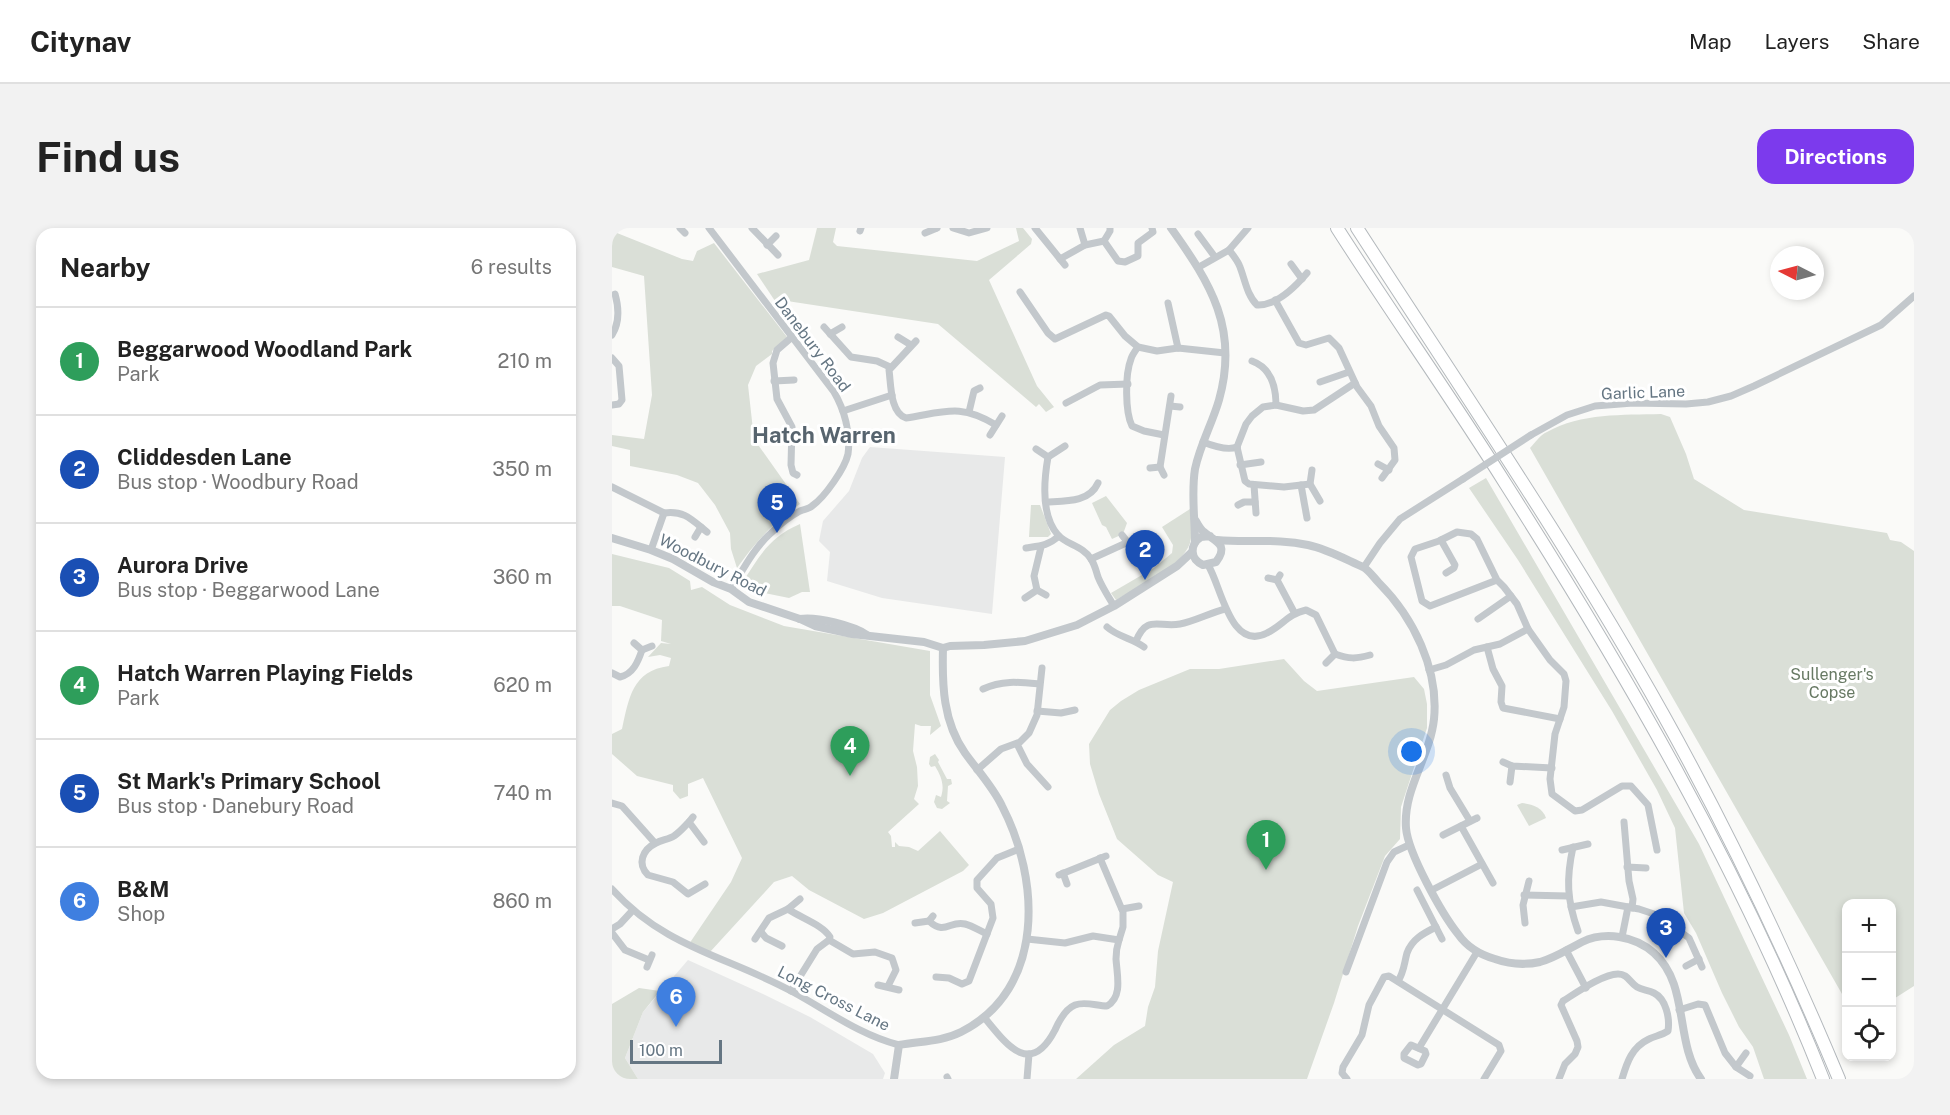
<!DOCTYPE html>
<html lang="en">
<head>
<meta charset="utf-8">
<style>
  :root { --surface:#fff; --page:#f2f2f2; --text:#222; --muted:#767676; --line:#e0e0e0; --accent:#7c3aed }
  body { margin:0; font-family:"Public Sans",sans-serif; background:var(--page); color:var(--text) }
  .controls { position:absolute; right:18px; bottom:18px; display:grid; overflow:hidden; border-radius:12px; box-shadow:0 3px 9px #0003 }
  .controls button { width:54px; height:54px; display:grid; place-items:center; padding:0; border:0; border-bottom:2px solid var(--line); background:var(--surface); color:var(--text); font:30px sans-serif }
  .compass { position:absolute; left:1158px; top:18px; width:54px; height:54px; border-radius:50%; background:var(--surface); box-shadow:0 3px 9px #0003; rotate:276deg }
  .scale { position:absolute; left:18px; bottom:15px; width:92px; box-sizing:border-box; padding-left:6px; border:3px solid #657683; border-top:0; font-size:16px; line-height:21px; white-space:nowrap; color:#657683; -webkit-text-stroke:4px #fff; paint-order:stroke }
  .you { position:absolute; left:800px; top:524px; width:21px; height:21px; margin:-15px; border:4px solid #fff; border-radius:50%; background:#1a73e8; box-shadow:0 0 0 9px #1a73e833 }
  .badge { display:grid; place-items:center; width:39px; height:39px; border-radius:50%; background:var(--accent); color:#fff; font-size:20px; font-weight:700 }
  .pin { position:absolute; translate:-50% -50px; filter:drop-shadow(0 2px 3px #0008) }
  .pin::after { content:''; position:absolute; top:32px; width:21px; height:18px; background:inherit; clip-path:polygon(0 0,100% 0,50% 100%) }
  .list { margin:0; padding:0; list-style:none }
  h2 { display:flex; justify-content:space-between; align-items:center; height:78px; margin:0; padding:0 24px; font-size:26px }
  h2 small { font-size:20px; font-weight:400; color:var(--muted) }
  .list li { display:grid; grid-template-columns:39px 1fr auto; gap:18px; align-items:center; box-sizing:border-box; height:108px; padding:0 24px; border-top:2px solid var(--line) }
  .list b { display:block; font-size:22px; white-space:nowrap }
  .list p { margin:0; font-size:20px; white-space:nowrap; color:var(--muted) }
  .list em { font-size:20px; font-style:normal; color:var(--muted) }
  .icon { flex:none; width:33px; height:33px; fill:none; stroke:currentColor; stroke-width:2; stroke-linecap:round; stroke-linejoin:round }
  .map { position:relative; flex:none; width:1302px; height:851px; overflow:hidden; border-radius:18px }
  header { display:flex; align-items:center; gap:36px; box-sizing:border-box; height:84px; padding:0 30px; background:var(--surface); border-bottom:2px solid var(--line) }
  header strong { font-size:28px }
  nav { display:flex; gap:33px; margin-inline-start:auto; font-size:21px }
  .intro { display:flex; align-items:center; justify-content:space-between; box-sizing:border-box; height:144px; padding:0 36px }
  h1 { margin:0; font-size:42px }
  .button { padding:15px 27px; border-radius:18px; background:var(--accent); color:#fff; font-size:21px; font-weight:700 }
  main { display:flex; gap:36px; padding:0 36px }
  aside { flex:1; background:var(--surface); border-radius:18px; box-shadow:0 3px 9px #0003 }
  .map>svg:first-child { display:block }
  .built { fill:#e8e9e9 }
  .green { fill:#dadfd7 }
  .lines { fill:none; stroke-linecap:round; stroke-linejoin:round }
  .motorway-casing { stroke:#b4b9bd; stroke-width:14 }
  .minor { stroke:#c3c8cc; stroke-width:7 }
  .tertiary { stroke:#c3c8cc; stroke-width:8 }
  .motorway { stroke:#fff; stroke-width:12 }
  .minor-bridge { stroke:#c3c8cc; stroke-width:7 }
  .labels { text-anchor:middle; stroke-width:6; stroke-linejoin:round; paint-order:stroke }
  .street-label { font-size:16px; fill:#657683; stroke:#fff }
  .park-label { font-size:16px; fill:#687a64; stroke:#fff }
  .district-label { font-size:22px; font-weight:bold; fill:#57646e; stroke:#fff }
</style>
</head>
<body>
<header>
<strong>Citynav</strong>
<nav><a>Map</a><a>Layers</a><a>Share</a></nav>
</header>
<div class="intro"><h1>Find us</h1><a class="button">Directions</a></div>
<main>
<aside>
<h2>Nearby<small>6 results</small></h2>
<ul class="list">
<li><span class="badge" style="background:#2e9e5b">1</span><div><b>Beggarwood Woodland Park</b><p>Park</p></div><em>210 m</em></li>
<li><span class="badge" style="background:#1a4fb4">2</span><div><b>Cliddesden Lane</b><p>Bus stop · Woodbury Road</p></div><em>350 m</em></li>
<li><span class="badge" style="background:#1a4fb4">3</span><div><b>Aurora Drive</b><p>Bus stop · Beggarwood Lane</p></div><em>360 m</em></li>
<li><span class="badge" style="background:#2e9e5b">4</span><div><b>Hatch Warren Playing Fields</b><p>Park</p></div><em>620 m</em></li>
<li><span class="badge" style="background:#1a4fb4">5</span><div><b>St Mark's Primary School</b><p>Bus stop · Danebury Road</p></div><em>740 m</em></li>
<li><span class="badge" style="background:#3f7fe0">6</span><div><b>B&amp;M</b><p>Shop</p></div><em>860 m</em></li>
</ul>
</aside>
<div class="map">
<svg width="1302" height="851" viewBox="0 0 1302 851">
  <rect width="100%" height="100%" fill="#fafaf8"/>
  <g class="built">
    <path d="M258,219L393,229L380,386L270,370L215,353L218,324L207,313L211,293L237,263L250,230Z"/>
    <path d="M76,732L151,766L198,789L261,826L273,845L271,851H26L13,830L31,784Z"/>
  </g>
  <g class="green">
    <path d="M205,0H224L221,14L225,18L365,33L407,13L404,0H411L420,11L419,16L377,52L425,158L442,179L434,184L427,176L424,179L326,96L175,73L171,85L145,46L197,32Z"/>
    <path d="M0,3L70,31L81,33L85,23L102,15L175,109L160,123V126L144,138L136,157L142,211L188,276C162,293 143,315 125,340L119,321L118,305L103,277L86,255L65,247L18,238V222L0,218V207L32,211L40,167L32,48L0,39Z"/>
    <path d="M1049,186L1058,189L1074,226L1082,251L1132,282L1275,305L1278,312L1289,314L1302,323V758L1280,772V676H1234V773L918,220C923,215 928,207 935,204C969,185 1011,187 1049,186Z"/>
    <path d="M874,250L1087,616L1177,807L1195,851H1152L1141,819L1127,799L1110,765L1084,705L1072,685L1063,600L1045,562L1000,483L906,332L857,260Z"/>
    <path d="M494,268L515,295L511,306L500,311L494,299L490,297L480,275Z"/>
    <path d="M419,277H428L439,306L436,309H417Z"/>
    <path d="M578,281C579,291 581,305 578,315C570,339 525,359 504,372L499,365L542,340L560,325L561,317L550,299Z"/>
    <path d="M188,296L198,364H190L177,370L142,363L130,355C147,329 157,309 188,296Z"/>
    <path d="M0,326L57,340L78,353L79,362L90,359L118,377L172,398L318,423V467L329,498L318,507L319,498H309L303,496L301,523L305,539L306,558L302,571L307,576L276,604L279,608L280,619H283V614L287,618L297,619L306,623L328,603L357,637L351,643L271,685L252,691L197,662L180,648L162,654L98,724L77,716L119,654L130,630L91,550L76,556V568L68,571L61,563V557L25,548L0,526V506L10,501C17,470 20,443 57,438L59,430L48,427L36,429L49,415L59,416L49,413L50,392L8,378H0Z"/>
    <path d="M672,431L692,453L705,463L802,449L812,461L815,476V500L789,579L788,611L773,628L746,698L722,775L695,851H464L502,817L533,798L536,779L543,759L546,723L561,654L546,647L505,611L487,566L478,536L477,516L498,482L509,473L527,462L578,441H607Z"/>
    <path d="M323,526L327,532L326,534L335,551H339L340,556L336,558L335,573L338,575L330,581L325,580L322,574L324,567L329,569C333,557 329,548 323,538L319,539L317,536L318,529Z"/>
    <path d="M910,575C920,576 931,580 934,590L917,598L905,577Z"/>
    <path d="M27,760L48,763L31,784L13,830L26,851H0V776Z"/>
  </g>
  <g class="lines">
    <g class="motorway-casing">
      <g id="motorway">
        <path d="M725,0C780,86 839,169 893,255C1014,445 1128,641 1211,851"/>
        <path d="M745,0C849,161 958,320 1052,488C1118,606 1175,727 1227,851"/>
      </g>
    </g>
    <g class="minor">
      <path d="M68,0L73,5"/>
      <path d="M97,0L222,164C232,181 239,205 236,226C233,240 213,269 200,278C197,281 192,281 188,283C177,289 167,297 159,305C141,321 131,342 119,361"/>
      <path d="M140,0L166,27"/>
      <path d="M341,0L357,5L375,0"/>
      <path d="M423,0L453,37"/>
      <path d="M468,0L473,17"/>
      <path d="M498,0V3L492,13L506,33L513,34L526,28V15L541,4L540,0"/>
      <path d="M248,3L249,0"/>
      <path d="M313,5L325,0"/>
      <path d="M586,6L603,29"/>
      <path d="M155,17L164,8"/>
      <path d="M617,22C621,27 626,33 628,39C633,52 635,67 645,77C664,78 684,58 695,45"/>
      <path d="M448,31L473,17L492,13"/>
      <path d="M679,36L690,51"/>
      <path d="M587,39L617,22L636,0"/>
      <path d="M408,64L436,105L443,111L494,87L497,88L513,108L526,119L545,123L566,120L613,125"/>
      <path d="M663,72L687,115L694,117L717,110L727,120L745,159L759,178L767,198L782,220L783,232L770,250"/>
      <path d="M556,75L566,120"/>
      <path d="M212,99L239,129L265,133L278,139"/>
      <path d="M218,106L230,99"/>
      <path d="M0,107C8,94 7,80 3,66"/>
      <path d="M180,109L165,122L161,135L165,171L180,199L179,237L181,245L185,247"/>
      <path d="M286,109L299,117"/>
      <path d="M304,113L277,142C279,156 278,185 294,190C333,184 348,175 384,197"/>
      <path d="M526,119C523,123 520,127 519,131C513,146 513,184 520,198L532,203L552,207"/>
      <path d="M0,130L7,138L10,172L7,176L0,177"/>
      <path d="M640,133C659,140 664,158 664,177"/>
      <path d="M162,153L182,152"/>
      <path d="M708,154L737,144"/>
      <path d="M454,175L488,157L516,156"/>
      <path d="M558,178L568,179"/>
      <path d="M231,183L280,167"/>
      <path d="M357,184L362,163L368,160"/>
      <path d="M378,207L390,188"/>
      <path d="M919,207L955,187L983,178L1021,175L1074,176L1096,174L1119,168L1142,158L1269,97L1302,68"/>
      <path d="M180,211H196"/>
      <path d="M591,214C601,218 615,223 625,219"/>
      <path d="M625,219L634,196L640,188L651,179L664,177L691,183L702,182L743,155"/>
      <path d="M625,219L633,253L637,256L672,259L698,256"/>
      <path d="M424,221L436,229L453,218"/>
      <path d="M436,229C432,252 429,288 446,307C455,317 471,318 479,331C483,337 484,343 486,349C490,359 496,368 502,378"/>
      <path d="M766,236L777,242"/>
      <path d="M628,237L649,234"/>
      <path d="M548,239L559,168"/>
      <path d="M538,240L548,239L552,247"/>
      <path d="M700,242L698,256L708,273"/>
      <path d="M642,257L644,285"/>
      <path d="M689,257L695,290"/>
      <path d="M0,259L52,285L39,322"/>
      <path d="M434,274C453,273 477,275 486,255"/>
      <path d="M626,277L632,274H643"/>
      <path d="M52,285C72,282 80,292 95,304"/>
      <path d="M510,307L517,316"/>
      <path d="M83,309L89,299"/>
      <path d="M829,312L843,337L842,340L834,345"/>
      <path d="M414,320C427,318 436,318 447,308"/>
      <path d="M479,331L525,310"/>
      <path d="M596,337C609,357 618,424 655,405C670,398 676,386 694,382L704,387L723,426"/>
      <path d="M752,339L768,315L788,291L851,251"/>
      <path d="M656,350L665,352L668,347"/>
      <path d="M665,352L682,384"/>
      <path d="M885,352L818,378L810,373L799,329L803,321L827,313L845,304L859,306L865,311L885,352L892,359L905,376L916,401L938,432L952,446L954,453L952,479L943,506L938,551L940,566L963,583L970,582L1010,558H1019L1036,577L1045,622"/>
      <path d="M425,362L422,348L429,319"/>
      <path d="M413,370L425,362L434,367"/>
      <path d="M866,391L899,368"/>
      <path d="M495,399C506,409 520,410 532,419"/>
      <path d="M524,413C535,386 547,400 568,396C581,394 598,385 613,381"/>
      <path d="M22,415L30,422L40,418"/>
      <path d="M875,419L881,441L890,458L889,474L891,480L948,491"/>
      <path d="M714,435L723,426C737,431 744,431 758,427"/>
      <path d="M817,442L834,437L862,422L888,416L916,401"/>
      <path d="M0,445L8,449C21,446 26,434 30,422"/>
      <path d="M371,461C390,452 407,454 427,456"/>
      <path d="M425,483L449,485L463,482"/>
      <path d="M405,516L415,536L436,559"/>
      <path d="M891,534L900,538L940,540"/>
      <path d="M365,542L389,521L408,514L417,505L425,487L430,440"/>
      <path d="M834,547L838,560L858,593"/>
      <path d="M898,554L900,538"/>
      <path d="M0,575L10,578L43,615"/>
      <path d="M81,589L77,594L92,614"/>
      <path d="M77,594C72,599 68,604 62,608C57,611 50,612 44,615C30,622 25,636 36,647L61,654L76,666L93,656"/>
      <path d="M1012,594L1017,653L1021,671L1020,680"/>
      <path d="M849,598L881,655"/>
      <path d="M831,607L865,590"/>
      <path d="M961,619C954,651 955,672 966,703"/>
      <path d="M950,622L976,616"/>
      <path d="M488,630L511,684V699L507,712"/>
      <path d="M1015,639L1034,640"/>
      <path d="M451,645L455,656"/>
      <path d="M447,647L494,628"/>
      <path d="M0,661C53,720 115,728 181,764C216,783 248,807 287,817"/>
      <path d="M805,662L830,711"/>
      <path d="M820,662L870,636"/>
      <path d="M912,667L956,668"/>
      <path d="M959,679L989,674L1027,681L1045,687L1077,710L1090,739"/>
      <path d="M176,681C189,690 211,697 218,709L217,712L205,721L179,763"/>
      <path d="M510,681L527,678"/>
      <path d="M317,693C333,708 338,692 353,696C361,698 368,703 375,706"/>
      <path d="M303,695L317,693L321,688"/>
      <path d="M913,695L911,677L917,653"/>
      <path d="M0,701L8,696L21,682"/>
      <path d="M149,704L154,710L170,718"/>
      <path d="M0,705L13,722L37,732"/>
      <path d="M1010,709L1016,679"/>
      <path d="M143,711L157,690L176,681L188,671"/>
      <path d="M217,712L241,726L263,724L280,730L284,742L276,758"/>
      <path d="M954,722L974,760"/>
      <path d="M1074,738L1087,731"/>
      <path d="M35,739L40,727"/>
      <path d="M734,744L775,634L782,624L797,617"/>
      <path d="M324,749L337,750L350,756L357,753L381,690L379,676L365,660V652L385,630L407,621"/>
      <path d="M786,753C792,744 792,736 795,725C800,711 812,705 824,699"/>
      <path d="M266,757L287,762"/>
      <path d="M1067,782L1086,776L1093,777L1113,825L1124,839L1138,848"/>
      <path d="M372,789C394,816 418,850 443,802C447,793 453,781 463,777C473,773 485,778 495,778C511,769 505,747 504,731C504,725 505,718 507,712L481,708L453,715L415,711"/>
      <path d="M799,817L813,823L814,826L809,836L806,837L792,830V826Z"/>
      <path d="M807,820L865,724"/>
      <path d="M1124,839L1134,825"/>
      <path d="M335,849L336,851"/>
      <path d="M415,851L417,826"/>
      <path d="M735,851L730,845L731,839L750,807L757,777L772,749L777,748L887,817L889,823L872,851"/>
      <path d="M947,851L953,836L963,826L966,819L965,813L949,777L951,773C964,765 991,746 1006,746C1016,746 1017,754 1025,759C1030,762 1036,762 1042,765C1054,771 1058,790 1056,803C1050,807 1043,808 1037,811C1020,819 1015,834 1010,851"/>
    </g>
    <g class="tertiary">
      <path d="M559,0C599,56 627,101 607,172C600,196 588,217 583,241C579,266 583,290 583,314"/>
      <path d="M583,292C586,296 588,301 592,304C602,313 618,316 604,334L591,337C578,331 577,317 589,309L598,308"/>
      <path d="M0,310L39,322L61,331L101,354L119,361L137,374L188,391L203,398L240,406L312,414L331,420L338,418L372,417L413,413L465,397L502,378L565,338L580,324"/>
      <path d="M605,312C636,315 665,310 696,317C715,321 733,331 751,339C757,342 762,350 767,355C801,389 827,441 822,491C818,529 791,561 794,600C796,625 830,686 846,706C855,719 869,727 883,731C897,736 914,737 928,734C943,730 956,721 970,714C993,703 1023,708 1042,725C1078,757 1062,814 1089,851"/>
      <path d="M188,391C204,388 242,398 255,407"/>
      <path d="M282,851L287,817C308,813 329,814 349,804C434,761 428,651 390,578C381,559 366,543 353,525C331,494 330,457 331,420"/>
    </g>
    <use href="#motorway" class="motorway"/>
    <path class="minor-bridge" d="M851,251L919,207"/>
  </g>
  <g class="labels">
    <g class="street-label">
      <text transform="translate(201 116) rotate(53)" y="6">Danebury Road</text>
      <text transform="translate(1031 164) rotate(-2)" y="6">Garlic Lane</text>
      <text transform="translate(101 337) rotate(27)" y="6">Woodbury Road</text>
      <text transform="translate(222 770) rotate(27)" y="6">Long Cross Lane</text>
    </g>
    <g class="park-label">
      <text x="1220" y="452">Sullenger's<tspan x="1220" dy="18">Copse</tspan></text>
    </g>
    <g class="district-label">
      <text x="212" y="215">Hatch Warren</text>
    </g>
  </g>
</svg>
<div class="controls">
<button>+</button>
<button>−</button>
<button><svg class="icon" aria-label="locate" viewBox="0 0 24 24"><circle cx="12" cy="12" r="6"/><path d="M12 2v4M12 18v4M2 12h4M18 12h4"/></svg></button>
</div>
<svg class="compass" viewBox="-18 -18 36 36"><path d="M0-13l5 13h-10z" fill="#e53935"/><path d="M0 13l5-13h-10z" fill="#767676"/></svg>
<div class="scale">100 m</div>
<div class="you"></div>
<div class="pin badge" style="left:654px;top:642px;background:#2e9e5b">1</div>
<div class="pin badge" style="left:533px;top:352px;background:#1a4fb4">2</div>
<div class="pin badge" style="left:1054px;top:730px;background:#1a4fb4">3</div>
<div class="pin badge" style="left:238px;top:548px;background:#2e9e5b">4</div>
<div class="pin badge" style="left:165px;top:305px;background:#1a4fb4">5</div>
<div class="pin badge" style="left:64px;top:799px;background:#3f7fe0">6</div>
</div>
</main>
</body>
</html>
